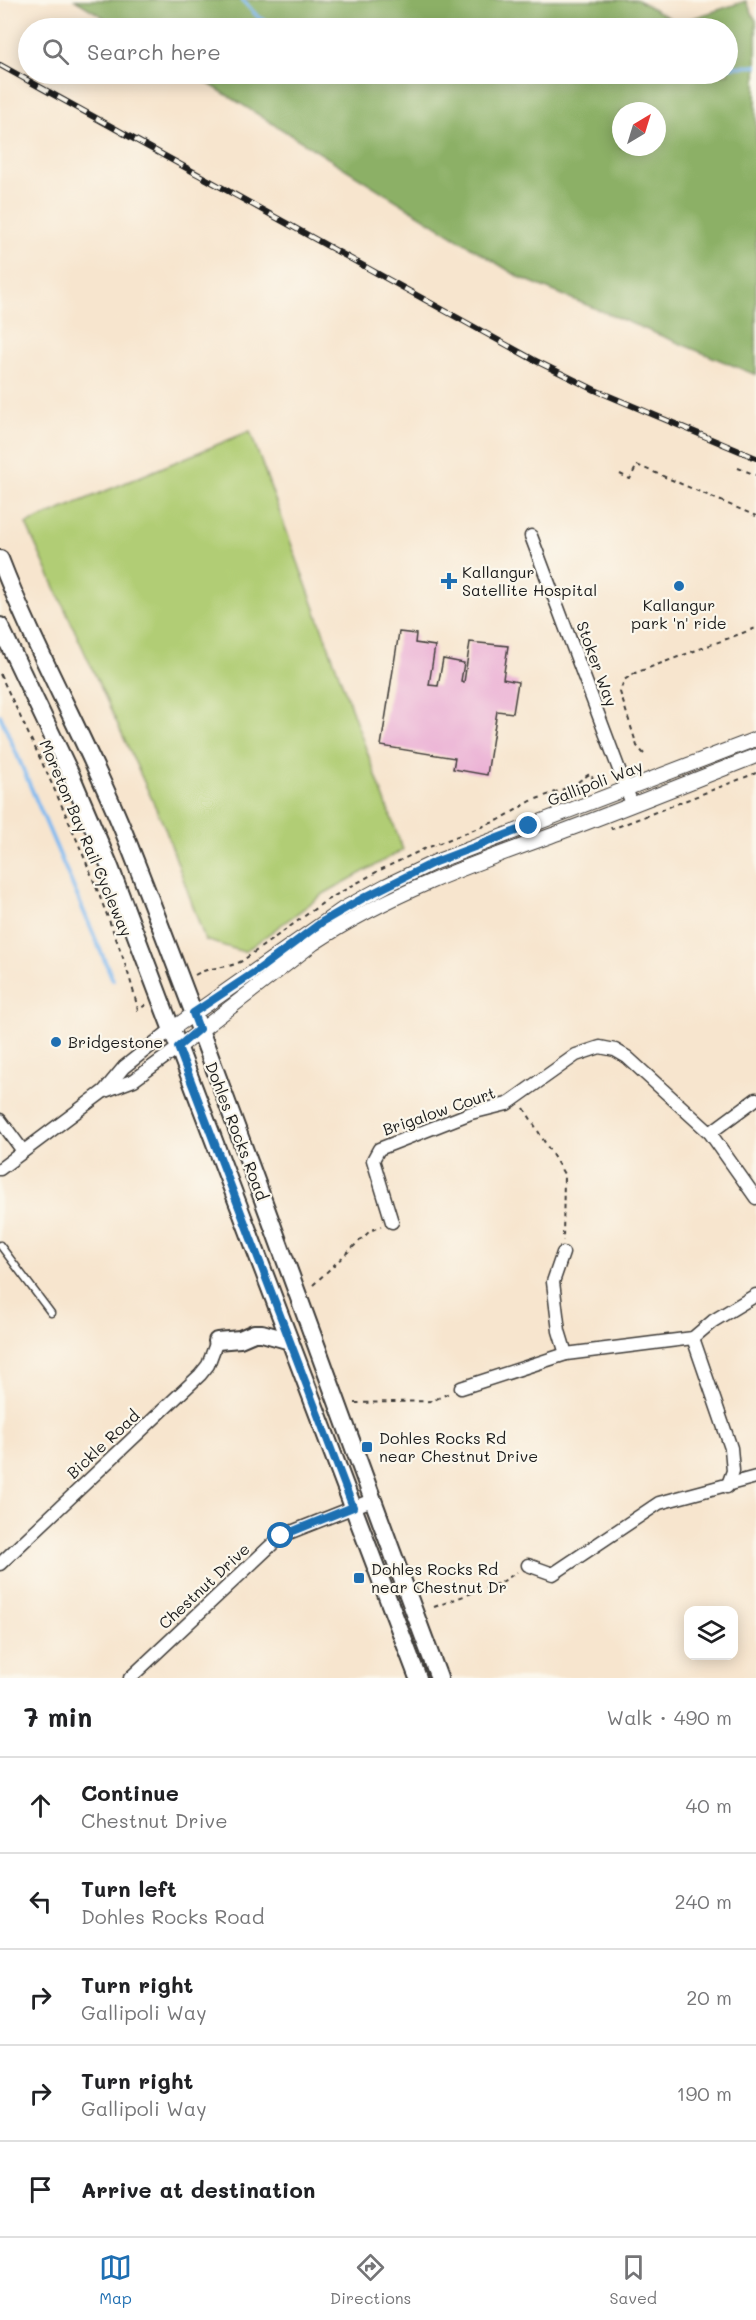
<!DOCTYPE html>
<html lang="en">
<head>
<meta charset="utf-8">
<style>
  :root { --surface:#fff; --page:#f6f6f6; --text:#202124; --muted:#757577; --line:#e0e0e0; --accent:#1f6fb2 }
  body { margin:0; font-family:Mali,sans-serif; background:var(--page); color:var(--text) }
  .controls { position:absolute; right:18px; bottom:18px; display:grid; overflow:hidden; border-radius:12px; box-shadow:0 3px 15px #0003 }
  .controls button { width:54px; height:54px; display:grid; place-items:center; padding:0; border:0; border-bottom:2px solid var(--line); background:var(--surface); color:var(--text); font:30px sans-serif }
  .compass { position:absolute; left:612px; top:102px; width:54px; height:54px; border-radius:50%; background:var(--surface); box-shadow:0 3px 15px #0003; rotate:38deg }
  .stop { position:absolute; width:18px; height:18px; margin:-14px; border:4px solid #1f6fb2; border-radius:50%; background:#fff }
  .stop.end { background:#1f6fb2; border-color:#fff; box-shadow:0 2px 6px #0008 }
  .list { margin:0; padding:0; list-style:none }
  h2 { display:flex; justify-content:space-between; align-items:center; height:78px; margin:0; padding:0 24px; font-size:26px }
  h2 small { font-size:20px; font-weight:400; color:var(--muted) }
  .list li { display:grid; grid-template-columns:39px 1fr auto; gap:18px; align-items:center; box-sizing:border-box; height:96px; padding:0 24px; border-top:2px solid var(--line) }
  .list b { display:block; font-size:22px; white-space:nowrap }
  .list p { margin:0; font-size:20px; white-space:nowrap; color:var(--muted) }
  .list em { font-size:20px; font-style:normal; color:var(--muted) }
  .icon { flex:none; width:33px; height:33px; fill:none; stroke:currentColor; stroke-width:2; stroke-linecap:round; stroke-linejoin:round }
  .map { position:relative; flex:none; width:756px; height:1678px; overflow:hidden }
  .search { position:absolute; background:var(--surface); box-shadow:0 3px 15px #0003; left:18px; right:18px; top:18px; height:66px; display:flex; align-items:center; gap:15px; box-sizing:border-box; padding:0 21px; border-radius:33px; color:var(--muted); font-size:22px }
  .sheet { height:558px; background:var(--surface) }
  nav { display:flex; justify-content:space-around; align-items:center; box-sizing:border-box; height:84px; border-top:2px solid var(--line); background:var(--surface); font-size:16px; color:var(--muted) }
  nav a { display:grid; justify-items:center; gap:3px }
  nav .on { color:var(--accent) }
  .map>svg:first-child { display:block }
  .green { fill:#b1cd74; stroke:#667448; stroke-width:1.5 }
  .forest { fill:#8cb066; stroke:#546641; stroke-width:1.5; fill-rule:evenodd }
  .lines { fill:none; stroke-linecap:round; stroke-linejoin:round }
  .stream { stroke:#7fb9f0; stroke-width:4 }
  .building { fill:#e9a8d2 }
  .service-casing { stroke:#3d3a37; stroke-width:9 }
  .minor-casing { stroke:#3d3a37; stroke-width:15 }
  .tertiary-casing { stroke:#3d3a37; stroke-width:16 }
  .secondary-casing { stroke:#3d3a37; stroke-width:20 }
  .path { stroke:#3d3a37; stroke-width:2; stroke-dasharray:4.5 4.5; stroke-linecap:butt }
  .service { stroke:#fff; stroke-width:6 }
  .minor { stroke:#fff; stroke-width:12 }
  .tertiary { stroke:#fff; stroke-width:14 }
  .secondary { stroke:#fff; stroke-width:16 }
  .rail-casing { stroke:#1c1c1c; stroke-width:6 }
  .rail { stroke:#fbf7ec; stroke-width:4; stroke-dasharray:11; stroke-linecap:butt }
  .route { stroke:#1f6fb2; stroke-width:8 }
  .poi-dot { fill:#1f6fb2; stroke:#fbf7ec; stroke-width:2 }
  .labels { text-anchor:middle; stroke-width:4.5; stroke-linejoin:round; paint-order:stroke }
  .poi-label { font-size:16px; fill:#1c1c1c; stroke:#fbf7ec; text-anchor:start }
  .street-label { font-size:16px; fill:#1c1c1c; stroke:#fbf7ec }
</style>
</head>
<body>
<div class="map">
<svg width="756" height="1678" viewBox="0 0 756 1678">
  <rect width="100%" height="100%" fill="#fbf7ec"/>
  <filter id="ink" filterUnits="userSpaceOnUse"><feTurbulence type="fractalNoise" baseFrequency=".0167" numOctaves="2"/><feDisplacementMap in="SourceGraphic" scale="12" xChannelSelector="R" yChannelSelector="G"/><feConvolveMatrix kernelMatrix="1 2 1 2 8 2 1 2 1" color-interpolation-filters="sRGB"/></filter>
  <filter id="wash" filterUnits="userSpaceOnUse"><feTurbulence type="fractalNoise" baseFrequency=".008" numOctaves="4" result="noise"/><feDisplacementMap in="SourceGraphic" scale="24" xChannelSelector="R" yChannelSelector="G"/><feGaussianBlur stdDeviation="1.35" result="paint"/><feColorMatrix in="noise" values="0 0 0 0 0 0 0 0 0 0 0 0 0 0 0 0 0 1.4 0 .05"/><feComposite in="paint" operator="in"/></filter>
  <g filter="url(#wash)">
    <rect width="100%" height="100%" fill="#f7e5ce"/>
    <path class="green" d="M250,431L403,850L325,893L244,952L205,940L165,828L26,524Z"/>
    <path class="forest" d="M75,0H638L678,23L746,1L756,21V375L519,277L193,74H728V28H121ZM621,111H657V147H621Z"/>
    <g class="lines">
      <g class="stream">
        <path d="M242,0L258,17L277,28"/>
        <path d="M728,67L756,66"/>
        <path d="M0,715L113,980"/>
      </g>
    </g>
    <g id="blocks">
      <path class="building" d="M399,632L416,634L415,643L435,646L429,685L438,686L443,659L464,663L461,681L464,682L470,642L508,646L503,679L518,682L513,713L497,711L487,775L453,769L455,758L381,746Z"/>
    </g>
  </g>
  <g filter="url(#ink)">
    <use href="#blocks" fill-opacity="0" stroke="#3d3a37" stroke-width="1.5"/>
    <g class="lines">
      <g class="service-casing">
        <path id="service" d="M0,1245L51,1313"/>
      </g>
      <g class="minor-casing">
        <g id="minor">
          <path d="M531,536L632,804"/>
          <path d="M105,1091L134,1080L179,1047"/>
          <path d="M0,1120L23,1151"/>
          <path d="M710,1133L756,1099"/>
          <path d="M0,1169L104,1091L124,1067L172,1029"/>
          <path d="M392,1222L373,1160L379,1149L471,1113L507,1104L576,1055L600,1047L615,1050L627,1057L710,1133L756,1198"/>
          <path d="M563,1253L553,1282L559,1331L566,1354"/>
          <path d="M693,1338L731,1448L733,1471L727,1487"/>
          <path d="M461,1388L566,1354L693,1338L713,1321L756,1295"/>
          <path d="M0,1564L200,1375L208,1365L217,1341"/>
          <path d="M528,1565L553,1574L659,1503L756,1477"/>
          <path d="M130,1678L281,1536L372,1500"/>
        </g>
      </g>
      <g class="tertiary-casing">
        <g id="tertiary">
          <path d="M172,1029L343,909L387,885L435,862L756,739"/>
          <path d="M179,1047L314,943C391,892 478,862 564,831C628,807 692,781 756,756"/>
        </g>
      </g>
      <g class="secondary-casing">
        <g id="secondary">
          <path d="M0,559C37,655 89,744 127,840C236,1117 334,1399 439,1678"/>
          <path d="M0,626L71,775L110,867L418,1678"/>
          <path d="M217,1341L240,1339L254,1333H262L290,1341"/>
        </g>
      </g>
      <g class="path">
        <path d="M738,468L756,475"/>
        <path d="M620,474L630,479L637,465L756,516"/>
        <path d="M0,674C36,750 73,825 103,905C117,940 130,974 138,1010L147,1004"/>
        <path d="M644,754L637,746L620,692L624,680L635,673L756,628"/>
        <path d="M611,827L612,829L756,773"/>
        <path d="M195,975C212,965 225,970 242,961L327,900L380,870L424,849L499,820L531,801L572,786L588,775L591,774L595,785"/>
        <path d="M524,1108L564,1174L563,1241"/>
        <path d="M313,1285L370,1231L381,1226"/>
        <path d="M355,1403L432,1401L449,1393"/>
        <path d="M434,1607L502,1582L517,1572"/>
      </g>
      <use href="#service" class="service"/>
      <use href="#minor" class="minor"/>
      <use href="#tertiary" class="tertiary"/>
      <use href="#secondary" class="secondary"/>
      <g class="rail-casing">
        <path id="rail" d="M0,65L534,360L595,390L756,458"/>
      </g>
      <use href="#rail" class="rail"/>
    </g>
  </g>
  <g class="lines" filter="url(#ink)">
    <path class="route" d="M281,1536L353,1507L178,1047L199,1029L193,1013L258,970L322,922L365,897L435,862L529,826"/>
  </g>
  <g class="poi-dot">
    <path d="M446 572h6v6h6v6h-6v6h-6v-6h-6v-6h6z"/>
    <circle cx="679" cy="586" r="6"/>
    <circle cx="56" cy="1042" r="6"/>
    <rect x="361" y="1441" width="12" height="12" rx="3"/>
    <rect x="353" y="1572" width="12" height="12" rx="3"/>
  </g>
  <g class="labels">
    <g class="poi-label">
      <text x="462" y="578">Kallangur<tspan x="462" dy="18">Satellite Hospital</tspan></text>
      <text x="679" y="611" text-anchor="middle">Kallangur<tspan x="679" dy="18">park 'n' ride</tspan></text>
      <text x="68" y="1048">Bridgestone</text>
      <text x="379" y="1444">Dohles Rocks Rd<tspan x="379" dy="18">near Chestnut Drive</tspan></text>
      <text x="371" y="1575">Dohles Rocks Rd<tspan x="371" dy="18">near Chestnut Dr</tspan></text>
    </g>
    <g class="street-label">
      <text transform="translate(597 664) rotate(70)" y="6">Stoker Way</text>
      <text transform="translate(595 783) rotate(-21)" y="6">Gallipoli Way</text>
      <text transform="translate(86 838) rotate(67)" y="6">Moreton Bay Rail Cycleway</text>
      <text transform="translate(439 1111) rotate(-19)" y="6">Brigalow Court</text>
      <text transform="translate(237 1131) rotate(69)" y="6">Dohles Rocks Road</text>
      <text transform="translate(103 1444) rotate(-43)" y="6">Bickle Road</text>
      <text transform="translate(204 1586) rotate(-43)" y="6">Chestnut Drive</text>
    </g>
  </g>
</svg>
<div class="controls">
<button><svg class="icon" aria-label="layers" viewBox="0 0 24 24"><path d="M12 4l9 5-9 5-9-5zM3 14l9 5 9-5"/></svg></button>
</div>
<svg class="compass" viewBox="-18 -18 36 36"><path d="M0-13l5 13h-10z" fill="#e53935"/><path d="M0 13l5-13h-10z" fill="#757577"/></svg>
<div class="stop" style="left:281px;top:1536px"></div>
<div class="stop end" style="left:529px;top:826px"></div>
<div class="search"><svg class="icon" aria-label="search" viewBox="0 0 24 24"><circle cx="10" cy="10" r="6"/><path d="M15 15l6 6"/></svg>Search here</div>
</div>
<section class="sheet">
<h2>7 min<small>Walk · 490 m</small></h2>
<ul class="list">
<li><svg class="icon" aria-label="ahead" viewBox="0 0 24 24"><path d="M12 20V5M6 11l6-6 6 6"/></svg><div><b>Continue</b><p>Chestnut Drive</p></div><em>40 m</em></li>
<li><svg class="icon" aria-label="left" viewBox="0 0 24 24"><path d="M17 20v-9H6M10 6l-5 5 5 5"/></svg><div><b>Turn left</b><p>Dohles Rocks Road</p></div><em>240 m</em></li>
<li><svg class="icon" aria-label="right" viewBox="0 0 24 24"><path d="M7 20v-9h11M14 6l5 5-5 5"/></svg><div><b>Turn right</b><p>Gallipoli Way</p></div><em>20 m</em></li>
<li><svg class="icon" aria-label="right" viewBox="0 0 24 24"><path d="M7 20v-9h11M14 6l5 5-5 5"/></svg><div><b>Turn right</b><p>Gallipoli Way</p></div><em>190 m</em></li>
<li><svg class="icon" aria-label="arrive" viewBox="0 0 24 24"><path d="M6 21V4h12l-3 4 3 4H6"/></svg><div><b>Arrive at destination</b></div></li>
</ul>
</section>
<nav>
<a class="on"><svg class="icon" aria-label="map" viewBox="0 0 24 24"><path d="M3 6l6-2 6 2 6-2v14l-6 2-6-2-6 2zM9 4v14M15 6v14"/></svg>Map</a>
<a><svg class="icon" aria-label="directions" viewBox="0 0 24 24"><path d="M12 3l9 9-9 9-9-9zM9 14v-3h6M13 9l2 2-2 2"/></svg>Directions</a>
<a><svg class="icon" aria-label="saved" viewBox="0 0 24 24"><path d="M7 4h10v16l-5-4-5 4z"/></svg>Saved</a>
</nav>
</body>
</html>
